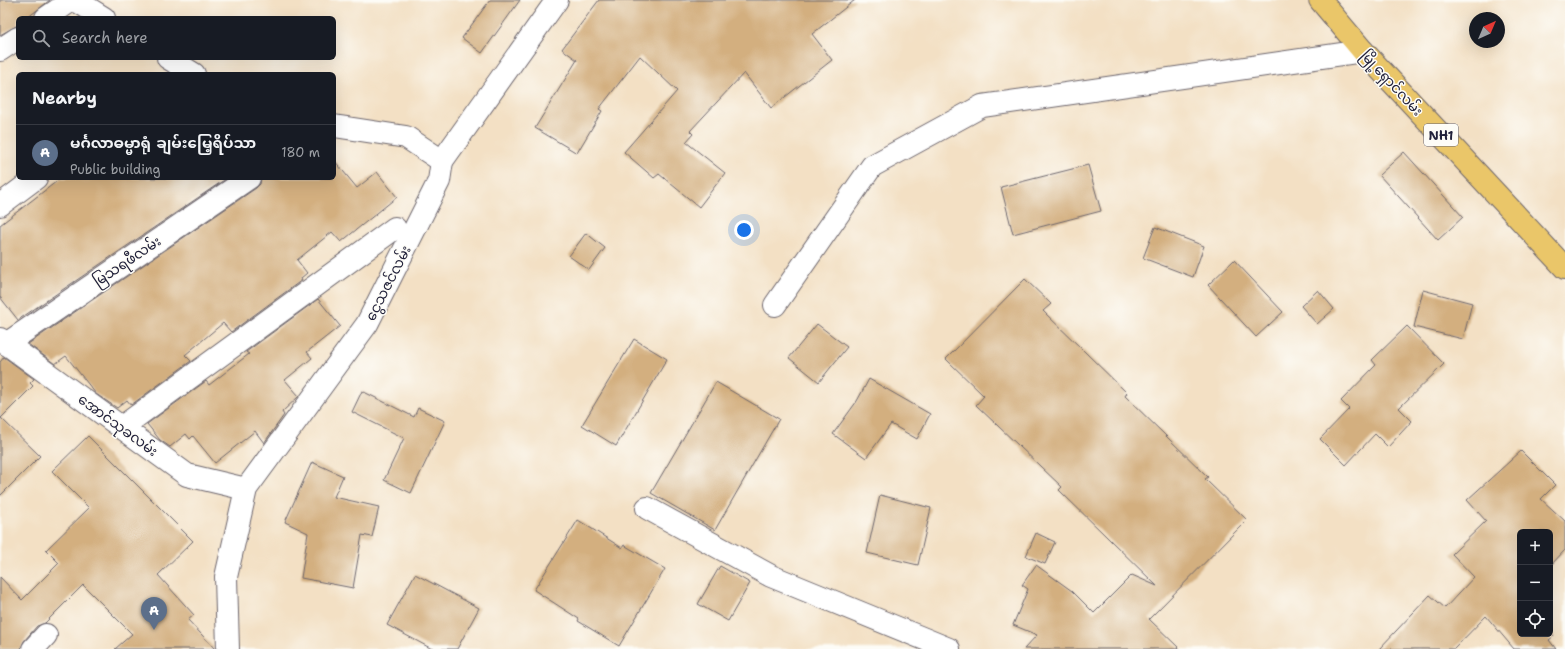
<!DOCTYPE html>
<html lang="en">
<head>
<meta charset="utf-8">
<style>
  :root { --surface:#171b24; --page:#20242c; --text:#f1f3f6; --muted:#9ea1a6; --line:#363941; --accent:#d93025 }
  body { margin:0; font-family:"Shantell Sans","Noto Sans Myanmar",sans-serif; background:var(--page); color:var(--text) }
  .controls { position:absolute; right:12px; bottom:12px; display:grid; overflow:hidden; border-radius:6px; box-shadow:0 4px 16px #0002 }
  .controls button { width:36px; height:36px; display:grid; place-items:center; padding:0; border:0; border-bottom:1px solid var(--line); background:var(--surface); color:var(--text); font:20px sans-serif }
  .compass { position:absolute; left:1469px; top:12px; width:36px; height:36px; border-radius:50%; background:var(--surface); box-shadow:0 4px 16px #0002; rotate:44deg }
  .you { position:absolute; left:744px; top:230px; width:14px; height:14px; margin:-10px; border:3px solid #fff; border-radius:50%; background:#1a73e8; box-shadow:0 0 0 6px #1a73e833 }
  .badge { display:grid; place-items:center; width:26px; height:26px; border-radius:50%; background:var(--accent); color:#fff; font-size:13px; font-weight:700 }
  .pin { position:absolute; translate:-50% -33px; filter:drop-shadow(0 1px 2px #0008) }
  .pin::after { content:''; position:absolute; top:21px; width:14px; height:12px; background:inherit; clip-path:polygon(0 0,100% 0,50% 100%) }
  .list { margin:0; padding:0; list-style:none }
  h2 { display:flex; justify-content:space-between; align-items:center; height:52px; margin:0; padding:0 16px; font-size:17px }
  h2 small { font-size:13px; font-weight:400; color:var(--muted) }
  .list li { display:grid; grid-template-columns:26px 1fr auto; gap:12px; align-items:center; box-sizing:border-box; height:56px; padding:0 16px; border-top:1px solid var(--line) }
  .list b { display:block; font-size:15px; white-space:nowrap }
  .list p { margin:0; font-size:13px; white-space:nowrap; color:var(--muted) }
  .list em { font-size:13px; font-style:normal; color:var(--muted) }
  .icon { flex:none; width:22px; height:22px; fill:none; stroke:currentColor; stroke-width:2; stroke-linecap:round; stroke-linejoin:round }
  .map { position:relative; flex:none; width:1565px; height:649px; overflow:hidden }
  .search { position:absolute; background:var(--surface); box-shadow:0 4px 16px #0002; left:16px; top:16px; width:320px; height:44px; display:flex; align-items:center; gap:10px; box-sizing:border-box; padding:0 14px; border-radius:6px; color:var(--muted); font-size:15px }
  .panel { position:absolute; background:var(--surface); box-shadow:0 4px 16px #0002; left:16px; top:72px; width:320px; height:108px; border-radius:6px }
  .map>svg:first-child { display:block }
  .building { fill:#d3af7f }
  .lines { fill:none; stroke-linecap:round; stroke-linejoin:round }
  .minor-casing { stroke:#6b646b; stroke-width:24 }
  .highway-casing { stroke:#6b646b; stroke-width:24 }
  .minor { stroke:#fff; stroke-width:22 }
  .highway { stroke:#eac669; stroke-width:22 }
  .labels { text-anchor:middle; stroke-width:3; stroke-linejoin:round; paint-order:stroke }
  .shield { fill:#fdfcf7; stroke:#646373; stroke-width:1 }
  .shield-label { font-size:13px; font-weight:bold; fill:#22223b }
  .street-label { font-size:14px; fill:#22223b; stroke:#fdfcf7 }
</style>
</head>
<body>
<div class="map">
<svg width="1565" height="649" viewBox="0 0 1565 649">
  <rect width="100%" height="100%" fill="#fdfcf7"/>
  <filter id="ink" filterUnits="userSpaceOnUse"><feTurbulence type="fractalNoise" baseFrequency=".025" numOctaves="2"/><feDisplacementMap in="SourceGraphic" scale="8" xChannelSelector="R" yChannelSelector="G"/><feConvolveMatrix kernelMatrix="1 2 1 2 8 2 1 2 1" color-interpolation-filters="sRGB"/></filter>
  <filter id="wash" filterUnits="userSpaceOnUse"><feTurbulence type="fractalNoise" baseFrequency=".012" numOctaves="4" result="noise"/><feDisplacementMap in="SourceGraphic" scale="16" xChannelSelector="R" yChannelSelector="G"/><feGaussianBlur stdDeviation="0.9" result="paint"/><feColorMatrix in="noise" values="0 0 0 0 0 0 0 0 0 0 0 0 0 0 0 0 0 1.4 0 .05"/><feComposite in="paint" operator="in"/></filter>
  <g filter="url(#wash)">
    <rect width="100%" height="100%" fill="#f3e0c4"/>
    <g id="blocks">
      <g class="building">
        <path d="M0,0H50L27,18H18V25L0,35Z"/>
        <path d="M490,0H520L482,53L462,38Z"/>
        <path d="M599,0H855L812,34L832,60L771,108L744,73L690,131L693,134L686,142L725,173L699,207L659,174L654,178L624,152L677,91L640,56L599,109L602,111L577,153L535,128L577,60L562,49Z"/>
        <path d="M1404,152L1463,217L1438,240L1379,175Z"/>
        <path d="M334,160L357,188L377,172L397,197L341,242L332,232L297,260L307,273L301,278L302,280L231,332L223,323L185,355L191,361L131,405L127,400L117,408L96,394L66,356L55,364L28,344L256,188L260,184L261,178H334Z"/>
        <path d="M1088,165L1101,211L1013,234L1001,187Z"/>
        <path d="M61,178H227L18,320L0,297V225Z"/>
        <path d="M1155,227L1204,246L1193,277L1143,258Z"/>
        <path d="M586,233L605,248L589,270L569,256Z"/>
        <path d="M1234,260L1283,312L1256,337L1208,285Z"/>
        <path d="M1025,279L1051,304L1043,311L1127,393L1125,396L1208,477L1205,479L1247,520L1149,619L1180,649H1024L1037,635L1013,625L1028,589L1022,585L1036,565L1072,591L1094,613L1132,575L1157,586L1059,490L1062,487L976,405L984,396L946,359Z"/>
        <path d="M1318,290L1334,309L1317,324L1301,306Z"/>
        <path d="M1423,290L1472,303L1463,339L1414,327Z"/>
        <path d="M318,299L340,326L307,352L312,358L285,380L299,396L282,412L284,415L264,443L255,431L215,463L193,436L190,439L186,434L170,447L160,440L147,424L206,381L209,385L249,354L246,352Z"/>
        <path d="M817,324L847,347L819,382L789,358Z"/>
        <path d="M1407,326L1444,364L1399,408L1412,421L1388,447L1375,434L1346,465L1320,439L1349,409L1341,401L1376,365L1372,360Z"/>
        <path d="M634,339L667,359L616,446L582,425Z"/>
        <path d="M4,357L34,379L30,383L33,386L1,418L40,456L0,496V362Z"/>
        <path d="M869,379L930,414L917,439L891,424L866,458L833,434L857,401Z"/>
        <path d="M716,382L779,419L715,530L651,493Z"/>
        <path d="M362,391L414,417L418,408L445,421L411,493L384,480L404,438L352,412Z"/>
        <path d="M88,436L193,541L158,575L194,615L188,620L215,649H115L132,634L83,585L45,623L37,626L24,641L21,649H0V577L22,600L59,563L46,550L89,508L52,471Z"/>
        <path d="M1521,451L1555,485L1541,499L1565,521V550L1550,566V532H1520V634H1550V631L1554,636L1549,640L1556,649H1514L1486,616L1454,649H1379L1430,595L1445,608L1474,577L1452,554L1486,521L1467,500Z"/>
        <path d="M312,462L343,476L334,497L379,507L372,537L362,535L353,588L301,578L308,533L285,522Z"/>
        <path d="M880,495L931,508L918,565L867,553Z"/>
        <path d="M578,520L622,548L624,545L665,569L619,646L578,621L579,619L534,590Z"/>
        <path d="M1036,533L1055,542L1045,564L1026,556Z"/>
        <path d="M720,566L750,583L728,621L698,604Z"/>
        <path d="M415,574L479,608L457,649H432L387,625Z"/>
      </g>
    </g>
  </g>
  <g filter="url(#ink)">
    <use href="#blocks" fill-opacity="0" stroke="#6b646b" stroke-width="1"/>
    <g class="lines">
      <g class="minor-casing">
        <g id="minor">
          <path d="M75,0L104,18"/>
          <path d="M46,18L72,0"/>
          <path d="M0,50L18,38"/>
          <path d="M168,58L194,74"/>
          <path d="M442,161L557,0"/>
          <path d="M0,205L36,178"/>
          <path d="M775,305L872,166L982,106L1363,51"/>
          <path d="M0,339L187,475L246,489"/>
          <path d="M6,344L249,178"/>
          <path d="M122,427L395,228"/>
          <path d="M647,508L771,576L949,649"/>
          <path d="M33,649L46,635"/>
          <path d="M228,649L226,577L246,489L367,324L439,181L442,161L406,137L334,126"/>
        </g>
      </g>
      <g class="highway-casing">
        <path id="highway" d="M1320,0L1363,51L1565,268"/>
      </g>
      <use href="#minor" class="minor"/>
      <use href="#highway" class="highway"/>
    </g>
  </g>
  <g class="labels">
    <rect class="shield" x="1424" y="124" width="34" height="22" rx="3"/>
    <g class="shield-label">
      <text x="1441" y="140">NH1</text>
    </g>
    <g class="street-label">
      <text transform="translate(1392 83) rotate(47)" y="5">မြို့ရှောင်လမ်း</text>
      <text transform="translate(127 261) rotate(-34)" y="5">မြသရဖီလမ်း</text>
      <text transform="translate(388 283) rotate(-63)" y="5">ငွေသဇင်လမ်း</text>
      <text transform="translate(118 425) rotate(36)" y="5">အောင်သုခလမ်း</text>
    </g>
  </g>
</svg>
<div class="controls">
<button>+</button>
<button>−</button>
<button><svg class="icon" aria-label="locate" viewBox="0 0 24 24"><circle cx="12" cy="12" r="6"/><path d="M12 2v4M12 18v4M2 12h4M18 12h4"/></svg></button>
</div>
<svg class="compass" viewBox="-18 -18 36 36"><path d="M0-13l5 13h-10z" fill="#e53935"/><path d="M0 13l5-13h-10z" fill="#9ea1a6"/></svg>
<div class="you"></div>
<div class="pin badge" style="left:154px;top:630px;background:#5c6f8a">A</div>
<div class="search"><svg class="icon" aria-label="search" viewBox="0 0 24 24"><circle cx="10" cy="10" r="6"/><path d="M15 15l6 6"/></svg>Search here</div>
<section class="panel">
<h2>Nearby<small></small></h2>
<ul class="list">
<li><span class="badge" style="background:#5c6f8a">A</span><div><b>မင်္ဂလာဓမ္မာရုံ ချမ်းမြေ့ရိပ်သာ</b><p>Public building</p></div><em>180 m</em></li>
</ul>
</section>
</div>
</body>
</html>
